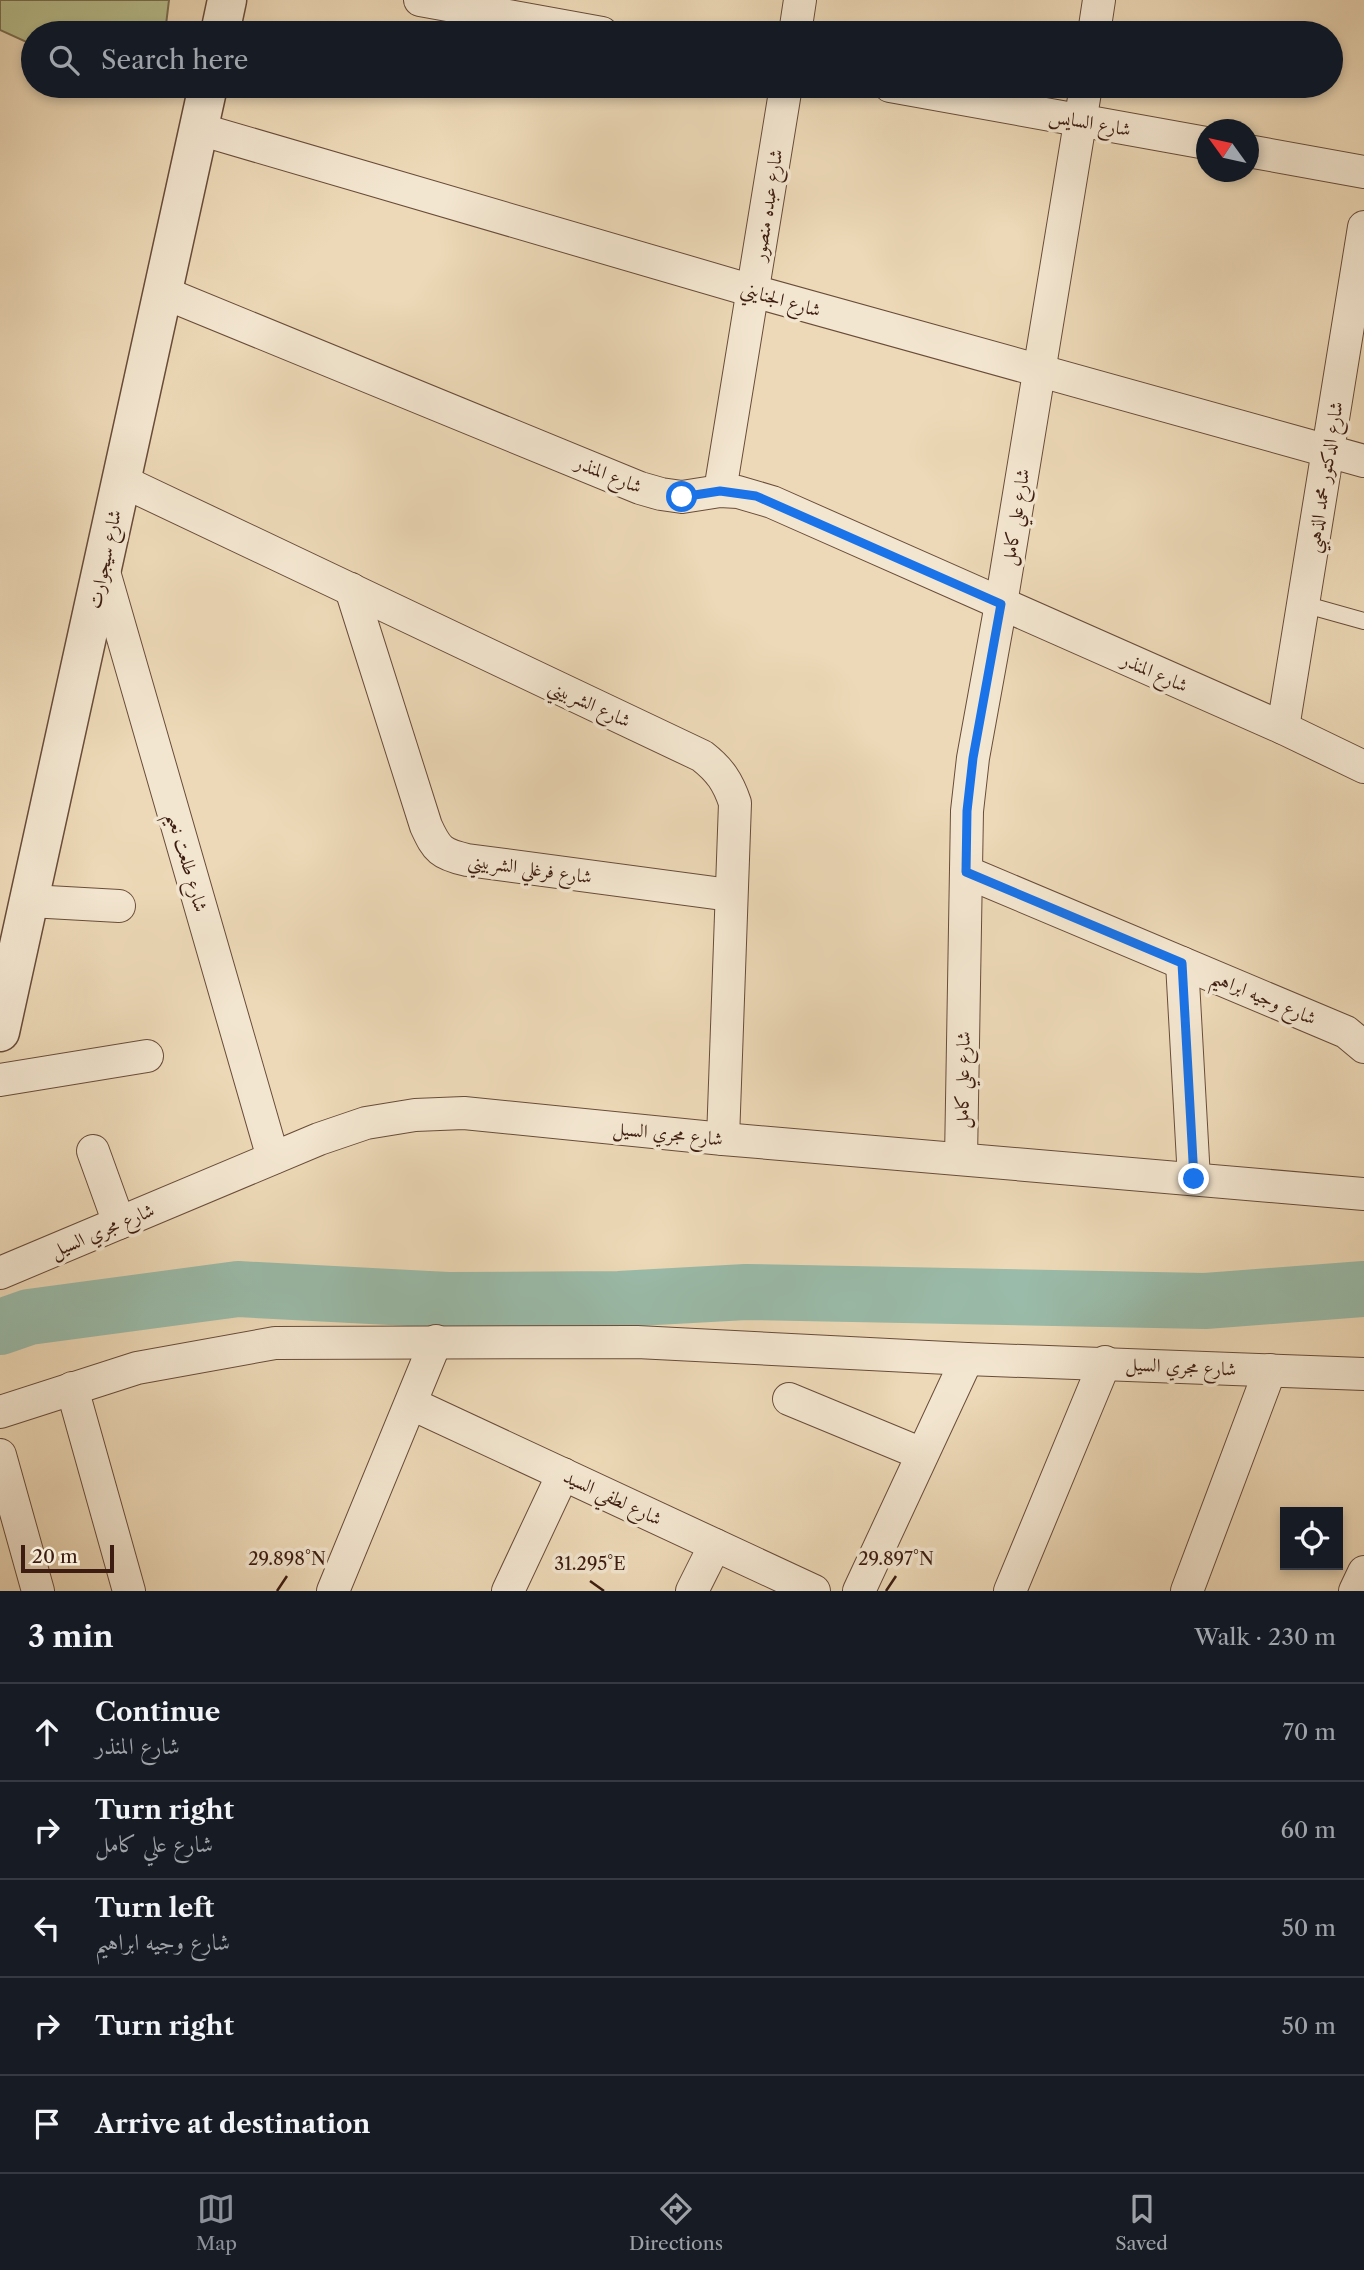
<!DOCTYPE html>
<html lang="en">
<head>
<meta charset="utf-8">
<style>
  :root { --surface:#171b24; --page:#242831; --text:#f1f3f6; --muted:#9ea1a6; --line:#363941; --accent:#8c9099 }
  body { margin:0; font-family:"Libre Caslon Text",Amiri,serif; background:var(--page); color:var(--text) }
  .controls { position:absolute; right:21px; bottom:21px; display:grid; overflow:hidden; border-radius:0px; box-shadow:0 4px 10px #0003 }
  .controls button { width:63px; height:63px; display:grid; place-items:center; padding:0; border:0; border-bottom:2px solid var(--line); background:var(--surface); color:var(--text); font:35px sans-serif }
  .compass { position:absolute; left:1196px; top:119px; width:63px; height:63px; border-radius:50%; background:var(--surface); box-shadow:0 4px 10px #0003; rotate:303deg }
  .scale { position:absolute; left:21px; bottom:18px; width:93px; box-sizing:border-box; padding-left:7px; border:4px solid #3d1d11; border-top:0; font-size:19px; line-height:24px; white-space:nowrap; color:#3d1d11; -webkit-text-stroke:5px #f3e6d0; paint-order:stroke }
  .stop { position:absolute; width:21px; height:21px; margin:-16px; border:5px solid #1a73e8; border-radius:50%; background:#fff }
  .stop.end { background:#1a73e8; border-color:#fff; box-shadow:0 2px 7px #0008 }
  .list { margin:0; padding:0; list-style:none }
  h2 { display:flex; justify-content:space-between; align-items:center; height:91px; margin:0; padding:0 28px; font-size:30px }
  h2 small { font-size:23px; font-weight:400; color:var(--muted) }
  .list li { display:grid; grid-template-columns:46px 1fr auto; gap:21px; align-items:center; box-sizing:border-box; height:98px; padding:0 28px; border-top:2px solid var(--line) }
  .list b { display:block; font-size:26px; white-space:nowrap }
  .list p { margin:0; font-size:23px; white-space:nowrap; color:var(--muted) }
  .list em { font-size:23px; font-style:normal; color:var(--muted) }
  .icon { flex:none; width:38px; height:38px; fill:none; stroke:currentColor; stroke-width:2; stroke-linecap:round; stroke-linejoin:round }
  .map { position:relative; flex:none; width:1364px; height:1591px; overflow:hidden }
  .search { position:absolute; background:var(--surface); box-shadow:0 4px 10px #0003; left:21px; right:21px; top:21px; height:77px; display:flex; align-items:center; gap:18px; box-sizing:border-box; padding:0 24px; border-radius:38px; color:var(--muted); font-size:26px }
  .sheet { height:581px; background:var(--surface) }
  nav { display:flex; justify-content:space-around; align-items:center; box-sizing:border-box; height:98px; border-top:2px solid var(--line); background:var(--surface); font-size:19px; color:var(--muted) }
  nav a { display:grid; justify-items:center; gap:4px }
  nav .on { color:var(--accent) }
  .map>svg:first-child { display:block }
  .green { fill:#b8bf8e; stroke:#7a6e50; stroke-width:2 }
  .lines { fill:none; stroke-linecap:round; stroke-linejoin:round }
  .river { stroke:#9abba9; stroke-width:56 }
  .service-casing { stroke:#694c3a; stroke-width:18 }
  .minor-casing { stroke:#694c3a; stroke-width:34 }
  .tertiary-casing { stroke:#694c3a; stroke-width:41 }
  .service { stroke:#f3e6d0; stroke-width:16 }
  .minor { stroke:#f3e6d0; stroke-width:32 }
  .tertiary { stroke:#f3e6d0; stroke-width:38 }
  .route { stroke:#1a73e8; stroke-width:9 }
  .ticks { fill:none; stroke:#3d1d11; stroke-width:2.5 }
  .labels { text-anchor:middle; stroke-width:7; stroke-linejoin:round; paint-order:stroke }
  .street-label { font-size:19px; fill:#3d1d11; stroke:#f3e6d0 }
  .ticks-label { font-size:18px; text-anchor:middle; fill:#3d1d11; stroke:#f3e6d0; stroke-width:7; stroke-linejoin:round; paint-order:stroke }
</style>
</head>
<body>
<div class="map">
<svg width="1364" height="1591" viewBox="0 0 1364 1591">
  <rect width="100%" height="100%" fill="#edd9b7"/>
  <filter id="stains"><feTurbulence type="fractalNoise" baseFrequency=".00286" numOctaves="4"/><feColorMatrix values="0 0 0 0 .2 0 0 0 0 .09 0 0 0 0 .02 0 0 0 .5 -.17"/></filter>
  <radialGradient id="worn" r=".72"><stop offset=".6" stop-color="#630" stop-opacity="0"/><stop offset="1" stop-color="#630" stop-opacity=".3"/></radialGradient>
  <path class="green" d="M0,0H169L165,33H33V45L0,30Z"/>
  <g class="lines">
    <path class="river" d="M0,1327L29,1317L238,1289L448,1300L619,1299L746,1292L1205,1301L1364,1289"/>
    <g class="service-casing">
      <path id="service" d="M1303,604L1364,621"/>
    </g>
    <g class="minor-casing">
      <g id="minor">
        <path d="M420,0L602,33"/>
        <path d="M795,33L800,0"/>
        <path d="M1094,33L1099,0"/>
        <path d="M890,86L1206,143"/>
        <path d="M199,129L753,291L1364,461"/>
        <path d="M1248,151L1364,172"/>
        <path d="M162,292L640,488L661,494L682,497L720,491L738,492L772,502L1283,728L1364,767"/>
        <path d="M120,480L702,756C720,770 728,782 735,803L723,1139"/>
        <path d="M720,491L786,86"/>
        <path d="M102,565L273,1158"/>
        <path d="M351,589L426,826C437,850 441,854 467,860L730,895"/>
        <path d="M1283,728L1364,227"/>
        <path d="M966,872L1346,1032L1364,1047"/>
        <path d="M30,901L119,906"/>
        <path d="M1182,963L1194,1179"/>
        <path d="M0,1080L147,1056"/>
        <path d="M93,1151L119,1223"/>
        <path d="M961,1159L967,811L973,758L1001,604L1086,86"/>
        <path d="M0,1273L319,1139L366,1123L415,1115L464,1113L723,1139L1364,1194"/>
        <path d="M72,1388L129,1591"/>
        <path d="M789,1399L922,1454"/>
        <path d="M412,1404L814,1591"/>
        <path d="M0,1412L137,1368L275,1343L637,1342L967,1359L1364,1374"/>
        <path d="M0,1455L38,1591"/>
        <path d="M333,1591L436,1341"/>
        <path d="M508,1591L563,1474"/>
        <path d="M692,1591L715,1545"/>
        <path d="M859,1591L967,1359"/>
        <path d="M1010,1591L1105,1362"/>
        <path d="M1187,1591L1270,1370"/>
        <path d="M1355,1591L1364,1572"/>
      </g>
    </g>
    <g class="tertiary-casing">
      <g id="tertiary">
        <path d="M220,33L227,0"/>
        <path d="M0,1032L208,86"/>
      </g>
    </g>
    <use href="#service" class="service"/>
    <use href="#minor" class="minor"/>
    <use href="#tertiary" class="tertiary"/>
  </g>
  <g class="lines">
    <path class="route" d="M682,497L720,491L756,496L1001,604L973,758L967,811L966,872L1182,963L1194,1179"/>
  </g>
  <path class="ticks" d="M590,1581L604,1591M277,1591L287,1576M886,1591L896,1576"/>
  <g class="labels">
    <g class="street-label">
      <text transform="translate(1090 122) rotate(10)" y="7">شارع السايس</text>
      <text transform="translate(767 205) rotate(-81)" y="7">شارع عبده منصور</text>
      <text transform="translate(781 299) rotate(16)" y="7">شارع الجنايني</text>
      <text transform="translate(609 474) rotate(22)" y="7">شارع المنذر</text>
      <text transform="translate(1324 477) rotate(-81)" y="7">شارع الدكتور محمد الذهبي</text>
      <text transform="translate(1015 517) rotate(-81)" y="7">شارع علي كامل</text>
      <text transform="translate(104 559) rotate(-78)" y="7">شارع سيجوارت</text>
      <text transform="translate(1155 672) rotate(24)" y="7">شارع المنذر</text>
      <text transform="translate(590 703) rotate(25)" y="7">شارع الشربيني</text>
      <text transform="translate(188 862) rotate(74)" y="7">شارع طلعت نعيم</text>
      <text transform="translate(530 868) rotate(8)" y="7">شارع فرغلي الشربيني</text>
      <text transform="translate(1264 997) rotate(23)" y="7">شارع وجيه ابراهيم</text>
      <text transform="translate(962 1080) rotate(-89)" y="7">شارع علي كامل</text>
      <text transform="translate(668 1133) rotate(6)" y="7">شارع مجري السيل</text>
      <text transform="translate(102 1230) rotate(-23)" y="7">شارع مجري السيل</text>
      <text transform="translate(1181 1366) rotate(3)" y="7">شارع مجري السيل</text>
      <text transform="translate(613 1497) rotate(25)" y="7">شارع لطفي السيد</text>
    </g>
  </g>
  <g class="ticks-label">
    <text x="287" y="1565">29.898°N</text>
    <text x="896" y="1565">29.897°N</text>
    <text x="590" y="1570">31.295°E</text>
  </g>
  <rect width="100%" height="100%" filter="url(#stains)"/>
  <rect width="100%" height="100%" fill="url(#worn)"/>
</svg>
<div class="controls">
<button><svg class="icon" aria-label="locate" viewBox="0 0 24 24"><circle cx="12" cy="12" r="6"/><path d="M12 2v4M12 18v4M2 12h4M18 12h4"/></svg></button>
</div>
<svg class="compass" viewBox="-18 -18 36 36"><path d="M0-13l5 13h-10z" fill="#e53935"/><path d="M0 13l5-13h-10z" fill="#9ea1a6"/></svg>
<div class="scale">20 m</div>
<div class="stop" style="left:682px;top:497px"></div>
<div class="stop end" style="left:1194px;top:1179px"></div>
<div class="search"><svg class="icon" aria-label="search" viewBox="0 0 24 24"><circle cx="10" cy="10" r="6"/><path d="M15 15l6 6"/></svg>Search here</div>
</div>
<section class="sheet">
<h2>3 min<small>Walk · 230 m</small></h2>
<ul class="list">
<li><svg class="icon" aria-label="ahead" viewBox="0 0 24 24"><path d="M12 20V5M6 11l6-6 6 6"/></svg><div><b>Continue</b><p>شارع المنذر</p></div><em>70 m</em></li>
<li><svg class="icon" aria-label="right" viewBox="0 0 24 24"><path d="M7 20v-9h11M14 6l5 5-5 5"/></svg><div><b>Turn right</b><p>شارع علي كامل</p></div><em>60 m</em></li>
<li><svg class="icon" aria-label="left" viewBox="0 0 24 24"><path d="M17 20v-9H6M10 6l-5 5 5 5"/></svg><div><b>Turn left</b><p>شارع وجيه ابراهيم</p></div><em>50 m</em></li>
<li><svg class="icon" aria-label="right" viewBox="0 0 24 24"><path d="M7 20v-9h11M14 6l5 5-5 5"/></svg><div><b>Turn right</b></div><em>50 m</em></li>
<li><svg class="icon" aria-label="arrive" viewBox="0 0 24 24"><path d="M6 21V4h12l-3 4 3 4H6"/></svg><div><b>Arrive at destination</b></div></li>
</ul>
</section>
<nav>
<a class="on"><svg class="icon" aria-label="map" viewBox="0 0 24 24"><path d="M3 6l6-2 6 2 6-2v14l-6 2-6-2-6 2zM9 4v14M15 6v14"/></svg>Map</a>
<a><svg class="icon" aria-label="directions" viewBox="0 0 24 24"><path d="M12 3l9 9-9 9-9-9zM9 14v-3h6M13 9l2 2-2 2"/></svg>Directions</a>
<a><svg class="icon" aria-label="saved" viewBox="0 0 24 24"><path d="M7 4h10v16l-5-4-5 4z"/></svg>Saved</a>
</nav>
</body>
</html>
